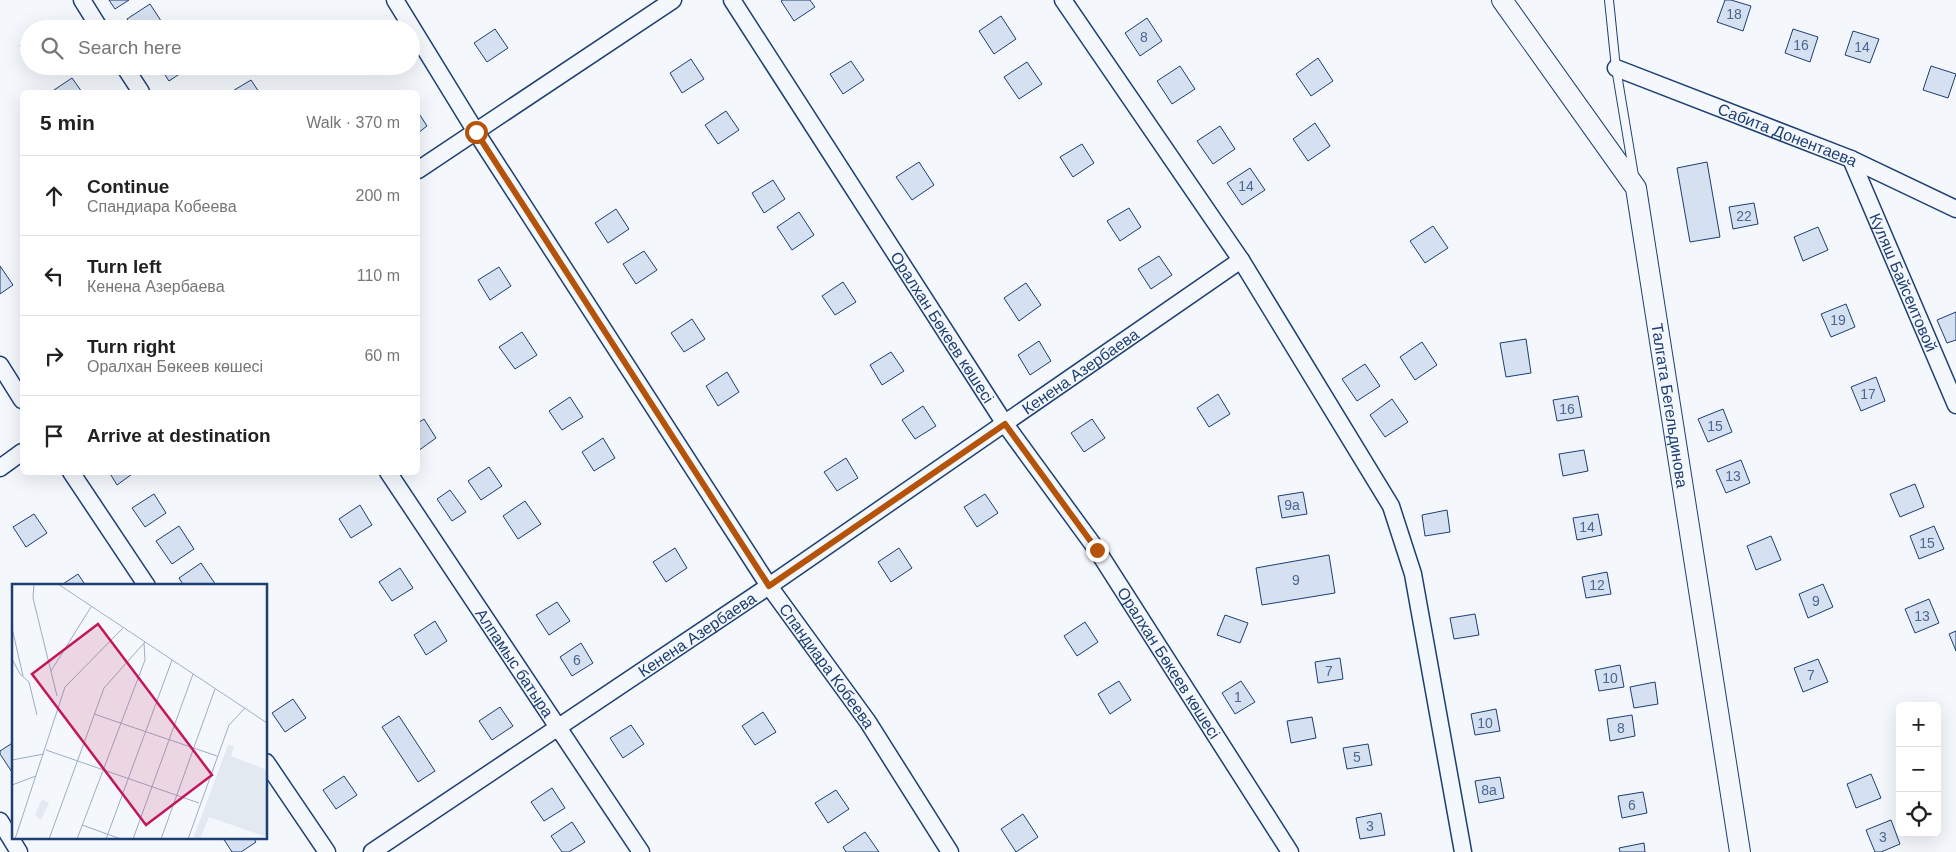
<!DOCTYPE html>
<html lang="en">
<head>
<meta charset="utf-8">
<style>
  :root { --surface:#fff; --page:#f6f6f6; --text:#222; --muted:#767676; --line:#e0e0e0 }
  body { margin:0; font-family:Helvetica,sans-serif; background:var(--page); color:var(--text) }
  .controls { position:absolute; right:15px; bottom:15px; display:grid; overflow:hidden; border-radius:8px; box-shadow:0 5px 20px #0002 }
  .controls button { width:45px; height:45px; display:grid; place-items:center; padding:0; border:0; border-bottom:1px solid var(--line); background:var(--surface); color:var(--text); font:25px sans-serif }
  .stop { position:absolute; width:15px; height:15px; margin:-11px; border:4px solid #b45309; border-radius:50%; background:#fff }
  .stop.end { background:#b45309; border-color:#fff; box-shadow:0 1px 5px #0008 }
  .list { margin:0; padding:0; list-style:none }
  h2 { display:flex; justify-content:space-between; align-items:center; height:65px; margin:0; padding:0 20px; font-size:21px }
  h2 small { font-size:16px; font-weight:400; color:var(--muted) }
  .list li { display:grid; grid-template-columns:32px 1fr auto; gap:15px; align-items:center; box-sizing:border-box; height:80px; padding:0 20px; border-top:1px solid var(--line) }
  .list b { display:block; font-size:19px; white-space:nowrap }
  .list p { margin:0; font-size:16px; white-space:nowrap; color:var(--muted) }
  .list em { font-size:16px; font-style:normal; color:var(--muted) }
  .icon { flex:none; width:28px; height:28px; fill:none; stroke:currentColor; stroke-width:2; stroke-linecap:round; stroke-linejoin:round }
  .map { position:relative; flex:none; width:1956px; height:852px; overflow:hidden }
  .search { position:absolute; background:var(--surface); box-shadow:0 5px 20px #0002; left:20px; top:20px; width:400px; height:55px; display:flex; align-items:center; gap:12px; box-sizing:border-box; padding:0 18px; border-radius:28px; color:var(--muted); font-size:19px }
  .panel { position:absolute; background:var(--surface); box-shadow:0 5px 20px #0002; left:20px; top:90px; width:400px; height:385px; border-radius:8px }
  .map>svg:first-child { display:block }
  .building { fill:#d5e0f0; stroke:#1d3f73 }
  .lines { fill:none; stroke-linecap:round; stroke-linejoin:round }
  .service-casing { stroke:#1d3f73; stroke-width:10 }
  .minor-casing { stroke:#1d3f73; stroke-width:19 }
  .tertiary-casing { stroke:#1d3f73; stroke-width:22 }
  .service { stroke:#f4f7fb; stroke-width:8 }
  .minor { stroke:#f4f7fb; stroke-width:16 }
  .tertiary { stroke:#f4f7fb; stroke-width:20 }
  .route { stroke:#b45309; stroke-width:6 }
  .labels { text-anchor:middle; stroke-width:4; stroke-linejoin:round; paint-order:stroke }
  .number-label { font-size:14px; fill:#4b6792 }
  .street-label { font-size:16px; fill:#1d3f73; stroke:#f4f7fb }
  .inset-road { fill:none; stroke:#9eadc5; stroke-width:1 }
  .view { fill:#c2185b; fill-opacity:0.15; stroke:#c2185b; stroke-width:2.5 }
  .inset-edge { fill:none; stroke:#1d3f73; stroke-width:2.5 }
</style>
</head>
<body>
<div class="map">
<svg width="1956" height="852" viewBox="0 0 1956 852">
  <rect width="100%" height="100%" fill="#f4f7fb"/>
  <g class="building">
    <path d="M109,0H129L115,9Z"/>
    <path d="M783,0H810L815,7L794,21L781,1Z"/>
    <path d="M1725,0H1731L1751,6L1743,31L1717,22Z"/>
    <path d="M150,4L165,27L161,29H134L127,19Z"/>
    <path d="M1001,16L1016,39L994,54L979,31Z"/>
    <path d="M1147,18L1162,41L1140,56L1125,33Z"/>
    <path d="M495,29L508,48L487,62L474,43Z"/>
    <path d="M1793,29L1818,37L1810,62L1785,53Z"/>
    <path d="M1853,31L1879,39L1870,63L1845,55Z"/>
    <path d="M29,41V59L20,46Z"/>
    <path d="M1318,58L1333,81L1311,96L1296,74Z"/>
    <path d="M691,59L704,79L682,93L670,73Z"/>
    <path d="M851,61L864,80L843,94L830,74Z"/>
    <path d="M1027,62L1042,84L1019,99L1004,77Z"/>
    <path d="M159,66H189L190,67L169,81Z"/>
    <path d="M1180,66L1195,89L1172,104L1157,81Z"/>
    <path d="M1931,66L1956,74L1948,98L1923,90Z"/>
    <path d="M72,78L82,92H51Z"/>
    <path d="M251,80L259,92H231Z"/>
    <path d="M726,111L739,130L718,144L705,125Z"/>
    <path d="M418,112L427,126L418,133Z"/>
    <path d="M1315,123L1330,146L1308,161L1293,139Z"/>
    <path d="M1220,126L1235,149L1213,164L1197,141Z"/>
    <path d="M1082,144L1094,163L1073,177L1060,157Z"/>
    <path d="M919,162L934,185L912,200L896,177Z"/>
    <path d="M1707,162L1720,237L1690,242L1677,168Z"/>
    <path d="M1250,168L1265,190L1242,205L1227,183Z"/>
    <path d="M773,180L785,199L764,213L752,193Z"/>
    <path d="M1754,203L1758,224L1733,229L1729,207Z"/>
    <path d="M1129,208L1141,227L1120,241L1107,221Z"/>
    <path d="M616,209L629,229L608,243L595,223Z"/>
    <path d="M799,212L814,235L792,250L777,227Z"/>
    <path d="M1433,226L1448,248L1425,263L1410,241Z"/>
    <path d="M1818,227L1828,250L1803,261L1794,237Z"/>
    <path d="M644,251L657,270L636,284L623,264Z"/>
    <path d="M1159,256L1172,275L1151,289L1138,269Z"/>
    <path d="M0,266L13,285L0,294Z"/>
    <path d="M499,267L511,286L490,300L478,280Z"/>
    <path d="M843,282L856,302L835,315L822,296Z"/>
    <path d="M1026,283L1041,305L1019,321L1004,298Z"/>
    <path d="M1846,304L1855,327L1831,337L1821,314Z"/>
    <path d="M1956,312V340L1947,343L1937,320Z"/>
    <path d="M692,319L705,339L684,352L671,333Z"/>
    <path d="M522,332L537,355L515,369L499,347Z"/>
    <path d="M1526,339L1531,373L1506,377L1500,343Z"/>
    <path d="M1039,341L1051,361L1030,375L1018,355Z"/>
    <path d="M1422,342L1437,365L1415,380L1400,357Z"/>
    <path d="M891,352L904,371L882,385L870,365Z"/>
    <path d="M1365,364L1380,386L1357,401L1342,379Z"/>
    <path d="M727,372L739,392L718,406L706,386Z"/>
    <path d="M1876,377L1885,401L1861,411L1851,387Z"/>
    <path d="M1218,394L1230,414L1209,427L1197,408Z"/>
    <path d="M1578,396L1582,417L1557,421L1553,400Z"/>
    <path d="M570,397L583,417L562,430L549,411Z"/>
    <path d="M1392,399L1408,422L1385,437L1370,415Z"/>
    <path d="M923,406L936,426L915,439L902,420Z"/>
    <path d="M1723,409L1732,432L1708,442L1698,419Z"/>
    <path d="M424,419L436,438L418,451V423Z"/>
    <path d="M1092,419L1105,438L1084,452L1071,433Z"/>
    <path d="M603,438L615,458L594,471L582,452Z"/>
    <path d="M1584,450L1588,471L1563,476L1559,454Z"/>
    <path d="M846,458L858,478L837,491L824,472Z"/>
    <path d="M1741,460L1750,483L1726,493L1716,470Z"/>
    <path d="M489,467L502,486L481,500L468,481Z"/>
    <path d="M109,472H135L117,485Z"/>
    <path d="M1915,484L1924,507L1900,517L1890,494Z"/>
    <path d="M450,490L466,512L452,521L437,499Z"/>
    <path d="M1303,492L1307,514L1282,518L1278,496Z"/>
    <path d="M154,494L166,513L145,527L132,508Z"/>
    <path d="M985,494L998,513L977,527L964,507Z"/>
    <path d="M525,501L541,524L518,539L503,516Z"/>
    <path d="M360,505L372,525L351,538L339,519Z"/>
    <path d="M1447,510L1450,532L1425,536L1422,515Z"/>
    <path d="M34,514L47,533L26,547L13,527Z"/>
    <path d="M1598,514L1602,535L1577,540L1573,518Z"/>
    <path d="M179,526L194,549L172,564L156,541Z"/>
    <path d="M1934,526L1944,549L1919,559L1910,536Z"/>
    <path d="M1771,536L1781,560L1756,570L1747,546Z"/>
    <path d="M675,548L687,568L666,582L653,562Z"/>
    <path d="M899,548L912,568L891,582L878,562Z"/>
    <path d="M1329,555L1335,593L1262,605L1256,568Z"/>
    <path d="M201,563L216,585L184,586L179,578Z"/>
    <path d="M400,568L413,588L392,601L379,582Z"/>
    <path d="M1607,572L1611,594L1586,598L1582,577Z"/>
    <path d="M78,574L86,586H60Z"/>
    <path d="M1823,584L1833,607L1808,618L1799,594Z"/>
    <path d="M1929,599L1939,623L1915,633L1905,609Z"/>
    <path d="M557,602L570,621L549,635L536,615Z"/>
    <path d="M1475,614L1479,635L1454,639L1450,618Z"/>
    <path d="M1225,615L1248,623L1240,643L1217,635Z"/>
    <path d="M435,621L447,641L426,655L414,635Z"/>
    <path d="M1085,622L1098,642L1077,656L1064,636Z"/>
    <path d="M1956,631V651L1949,634Z"/>
    <path d="M581,643L593,663L572,676L560,657Z"/>
    <path d="M1340,658L1343,679L1318,683L1315,662Z"/>
    <path d="M1818,659L1828,682L1803,692L1794,668Z"/>
    <path d="M1620,665L1624,687L1599,691L1595,670Z"/>
    <path d="M1119,681L1131,700L1110,714L1098,694Z"/>
    <path d="M1241,681L1255,702L1235,714L1222,693Z"/>
    <path d="M1655,682L1658,704L1634,708L1630,687Z"/>
    <path d="M293,699L306,718L285,732L272,713Z"/>
    <path d="M500,707L513,726L492,740L479,721Z"/>
    <path d="M1496,709L1500,731L1475,735L1471,714Z"/>
    <path d="M763,712L776,732L755,745L742,726Z"/>
    <path d="M1632,715L1635,736L1610,741L1607,719Z"/>
    <path d="M399,716L435,771L418,782L382,727Z"/>
    <path d="M1312,717L1316,738L1291,743L1287,721Z"/>
    <path d="M631,725L644,744L623,758L610,738Z"/>
    <path d="M14,742V775L0,754V751Z"/>
    <path d="M1368,744L1372,765L1347,769L1343,748Z"/>
    <path d="M1871,774L1881,798L1856,808L1847,784Z"/>
    <path d="M344,776L357,795L336,809L323,790Z"/>
    <path d="M1500,777L1504,798L1479,803L1475,781Z"/>
    <path d="M552,788L565,808L544,821L531,802Z"/>
    <path d="M836,790L849,809L828,823L815,803Z"/>
    <path d="M1643,792L1647,813L1622,818L1618,796Z"/>
    <path d="M1381,813L1385,835L1360,839L1356,818Z"/>
    <path d="M1023,814L1038,837L1016,852L1001,829Z"/>
    <path d="M1891,820L1900,844L1881,852H1875L1866,830Z"/>
    <path d="M572,822L585,842L569,852H562L551,836Z"/>
    <path d="M865,832L879,852H846L843,847Z"/>
    <path d="M223,838H253L256,842L241,852H232Z"/>
    <path d="M1644,843L1645,852H1620L1619,848Z"/>
  </g>
  <g class="lines">
    <g class="service-casing">
      <path id="service" d="M1609,0L1616,68L1634,176"/>
    </g>
    <g class="minor-casing">
      <g id="minor">
        <path d="M82,0L100,29"/>
        <path id="s1" d="M395,0L476,132L769,586L868,722L950,852"/>
        <path id="s2" d="M732,0L1005,424L1097,550L1290,852"/>
        <path d="M1063,0L1241,260L1391,506L1413,574L1463,852"/>
        <path d="M124,66L141,92"/>
        <path id="s3" d="M1616,68L1851,159L1956,209"/>
        <path id="s4" d="M1851,159L1956,405"/>
        <path d="M418,170L673,0"/>
        <path d="M0,365L22,400"/>
        <path d="M0,468L22,452"/>
        <path d="M71,472L147,586"/>
        <path id="s5" d="M388,472L641,852"/>
        <path d="M266,762L327,852"/>
        <path d="M0,821L19,852"/>
        <path id="s6" d="M372,852L769,586L1241,260"/>
      </g>
    </g>
    <g class="tertiary-casing">
      <g id="tertiary">
        <path id="s7" d="M1502,0L1636,188L1740,852"/>
      </g>
    </g>
    <use href="#service" class="service"/>
    <use href="#minor" class="minor"/>
    <use href="#tertiary" class="tertiary"/>
  </g>
  <g class="lines">
    <path class="route" d="M476,132L769,586L1005,424L1097,550"/>
  </g>
  <g class="labels">
    <g class="number-label">
      <text x="1734" y="19">18</text>
      <text x="1144" y="42">8</text>
      <text x="1801" y="50">16</text>
      <text x="1862" y="52">14</text>
      <text x="1246" y="191">14</text>
      <text x="1744" y="221">22</text>
      <text x="1838" y="325">19</text>
      <text x="1868" y="399">17</text>
      <text x="1567" y="414">16</text>
      <text x="1715" y="431">15</text>
      <text x="1733" y="481">13</text>
      <text x="1292" y="510">9а</text>
      <text x="1587" y="532">14</text>
      <text x="1927" y="548">15</text>
      <text x="1296" y="585">9</text>
      <text x="1597" y="590">12</text>
      <text x="1816" y="606">9</text>
      <text x="1922" y="621">13</text>
      <text x="577" y="665">6</text>
      <text x="1329" y="676">7</text>
      <text x="1811" y="680">7</text>
      <text x="1610" y="683">10</text>
      <text x="1238" y="702">1</text>
      <text x="1485" y="728">10</text>
      <text x="1621" y="733">8</text>
      <text x="1357" y="762">5</text>
      <text x="1489" y="795">8а</text>
      <text x="1632" y="810">6</text>
      <text x="1370" y="831">3</text>
      <text x="1883" y="842">3</text>
    </g>
    <g class="street-label">
      <text dy="6" stroke="none"><textPath href="#s3" startOffset="184">Сабита Донентаева</textPath></text>
      <text dy="6" stroke="none"><textPath href="#s4" startOffset="134">Куляш Байсеитовой</textPath></text>
      <text dy="6" stroke="none"><textPath href="#s2" startOffset="389">Оралхан Бөкеев көшесі</textPath></text>
      <text dy="6" stroke="none"><textPath href="#s6" startOffset="856">Кенена Азербаева</textPath></text>
      <text dy="6" stroke="none"><textPath href="#s7" startOffset="451">Талгата Бегельдинова</textPath></text>
      <text dy="6" stroke="none"><textPath href="#s6" startOffset="391">Кенена Азербаева</textPath></text>
      <text dy="6" stroke="none"><textPath href="#s5" startOffset="229">Алпамыс батыра</textPath></text>
      <text dy="6" stroke="none"><textPath href="#s2" startOffset="794">Оралхан Бөкеев көшесі</textPath></text>
      <text dy="6" stroke="none"><textPath href="#s1" startOffset="794">Спандиара Кобеева</textPath></text>
    </g>
  </g>
  <g transform="translate(12 584)">
    <rect width="255" height="255" fill="#f4f7fb"/>
    <path d="M216,161L222,162L219,172L255,186V253L197,233L188,255H181ZM30,215L37,219L29,236L23,231Z" fill="#e3e9f0"/>
    <path class="inset-road" d="M22,0L21,14L45,112M46,0L255,139M0,44L11,92M0,75L8,90L17,98L25,131M39,87L79,23M82,130L205,172M34,166L187,219M0,176L32,170M0,201L24,192M70,241L109,255M3,255L53,103L111,44M37,255L92,104L133,58M65,255L133,76L132,59M94,255L160,76M121,255L181,90M149,255L203,105M176,255L217,141L233,124"/>
    <path class="view" d="M86,40L200,191L134,241L20,90Z"/>
    <rect width="255" height="255" class="inset-edge"/>
  </g>
</svg>
<div class="controls">
<button>+</button>
<button>−</button>
<button><svg class="icon" aria-label="locate" viewBox="0 0 24 24"><circle cx="12" cy="12" r="6"/><path d="M12 2v4M12 18v4M2 12h4M18 12h4"/></svg></button>
</div>
<div class="stop" style="left:476px;top:132px"></div>
<div class="stop end" style="left:1097px;top:550px"></div>
<div class="search"><svg class="icon" aria-label="search" viewBox="0 0 24 24"><circle cx="10" cy="10" r="6"/><path d="M15 15l6 6"/></svg>Search here</div>
<section class="panel">
<h2>5 min<small>Walk · 370 m</small></h2>
<ul class="list">
<li><svg class="icon" aria-label="ahead" viewBox="0 0 24 24"><path d="M12 20V5M6 11l6-6 6 6"/></svg><div><b>Continue</b><p>Спандиара Кобеева</p></div><em>200 m</em></li>
<li><svg class="icon" aria-label="left" viewBox="0 0 24 24"><path d="M17 20v-9H6M10 6l-5 5 5 5"/></svg><div><b>Turn left</b><p>Кенена Азербаева</p></div><em>110 m</em></li>
<li><svg class="icon" aria-label="right" viewBox="0 0 24 24"><path d="M7 20v-9h11M14 6l5 5-5 5"/></svg><div><b>Turn right</b><p>Оралхан Бөкеев көшесі</p></div><em>60 m</em></li>
<li><svg class="icon" aria-label="arrive" viewBox="0 0 24 24"><path d="M6 21V4h12l-3 4 3 4H6"/></svg><div><b>Arrive at destination</b></div></li>
</ul>
</section>
</div>
</body>
</html>
